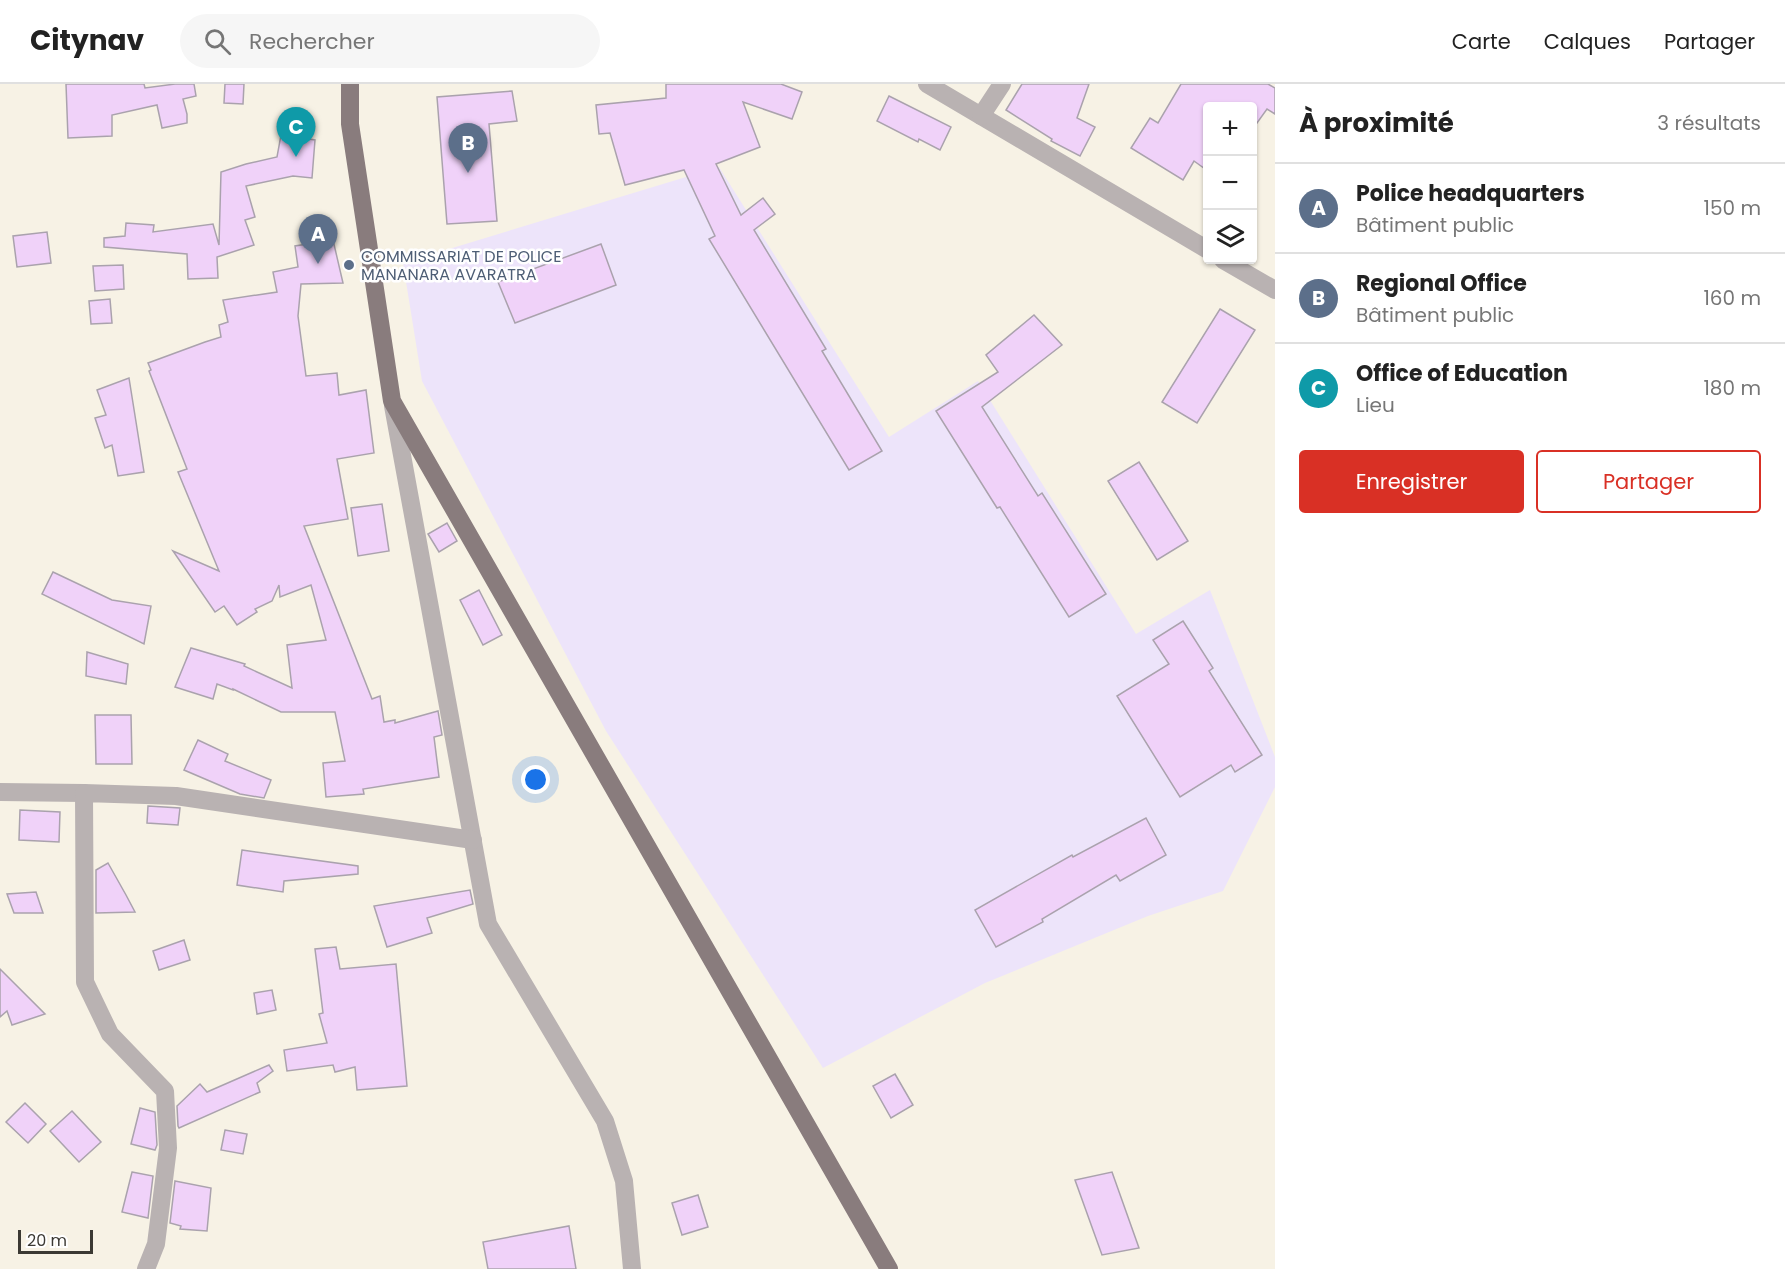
<!DOCTYPE html>
<html lang="fr">
<head>
<meta charset="utf-8">
<style>
  :root { --surface:#fff; --page:#f6f6f6; --text:#222; --muted:#767676; --line:#e0e0e0; --accent:#d93025 }
  body { margin:0; font-family:Poppins,sans-serif; background:var(--page); color:var(--text) }
  .controls { position:absolute; right:18px; top:18px; display:grid; overflow:hidden; border-radius:6px; box-shadow:0 2px 4px #0004 }
  .controls button { width:54px; height:54px; display:grid; place-items:center; padding:0; border:0; border-bottom:2px solid var(--line); background:var(--surface); color:var(--text); font:30px sans-serif }
  .scale { position:absolute; left:18px; bottom:15px; width:75px; box-sizing:border-box; padding-left:6px; border:3px solid #3b3933; border-top:0; font-size:16px; line-height:21px; white-space:nowrap; color:#3b3933; -webkit-text-stroke:4px #fff; paint-order:stroke }
  .you { position:absolute; left:536px; top:696px; width:21px; height:21px; margin:-15px; border:4px solid #fff; border-radius:50%; background:#1a73e8; box-shadow:0 0 0 9px #1a73e833 }
  .badge { display:grid; place-items:center; width:39px; height:39px; border-radius:50%; background:var(--accent); color:#fff; font-size:20px; font-weight:700 }
  .pin { position:absolute; translate:-50% -50px; filter:drop-shadow(0 2px 3px #0008) }
  .pin::after { content:''; position:absolute; top:32px; width:21px; height:18px; background:inherit; clip-path:polygon(0 0,100% 0,50% 100%) }
  .list { margin:0; padding:0; list-style:none }
  h2 { display:flex; justify-content:space-between; align-items:center; height:78px; margin:0; padding:0 24px; font-size:26px }
  h2 small { font-size:20px; font-weight:400; color:var(--muted) }
  .list li { display:grid; grid-template-columns:39px 1fr auto; gap:18px; align-items:center; box-sizing:border-box; height:90px; padding:0 24px; border-top:2px solid var(--line) }
  .list b { display:block; font-size:22px; white-space:nowrap }
  .list p { margin:0; font-size:20px; white-space:nowrap; color:var(--muted) }
  .list em { font-size:20px; font-style:normal; color:var(--muted) }
  .actions { display:flex; gap:12px; padding:18px 24px }
  .actions a { flex:1; padding:14px 0; border:2px solid var(--accent); border-radius:6px; text-align:center; font-size:21px; color:var(--accent) }
  .actions .main { background:var(--accent); color:#fff }
  .icon { flex:none; width:33px; height:33px; fill:none; stroke:currentColor; stroke-width:2; stroke-linecap:round; stroke-linejoin:round }
  .map { position:relative; flex:none; width:1275px; height:1185px; overflow:hidden }
  header { display:flex; align-items:center; gap:36px; box-sizing:border-box; height:84px; padding:0 30px; background:var(--surface); border-bottom:2px solid var(--line) }
  header strong { font-size:28px }
  nav { display:flex; gap:33px; margin-inline-start:auto; font-size:21px }
  .search { width:420px; height:54px; background:var(--page); display:flex; align-items:center; gap:15px; box-sizing:border-box; padding:0 21px; border-radius:33px; color:var(--muted); font-size:22px }
  main { display:flex }
  aside { flex:1; background:var(--surface) }
  .map>svg:first-child { display:block }
  .education { fill:#ede4fa }
  .building { fill:#f0d2f9; stroke:#aaa2ad; stroke-width:1.5 }
  .lines { fill:none; stroke-linecap:round; stroke-linejoin:round }
  .minor { stroke:#b9b2b2; stroke-width:18 }
  .major { stroke:#897c7d; stroke-width:18 }
  .service-dot { fill:#5c6f8a; stroke:#fff; stroke-width:2 }
  .labels { text-anchor:middle; stroke-width:5; stroke-linejoin:round; paint-order:stroke }
  .service-label { font-size:16px; fill:#4e5e75; stroke:#fff; text-anchor:start }
</style>
</head>
<body>
<header>
<strong>Citynav</strong>
<div class="search"><svg class="icon" aria-label="search" viewBox="0 0 24 24"><circle cx="10" cy="10" r="6"/><path d="M15 15l6 6"/></svg>Rechercher</div>
<nav><a>Carte</a><a>Calques</a><a>Partager</a></nav>
</header>
<main>
<div class="map">
<svg width="1275" height="1185" viewBox="0 0 1275 1185">
  <rect width="100%" height="100%" fill="#f7f2e5"/>
  <path class="education" d="M719,83L889,353L978,297L1136,550L1210,506L1275,673V703L1223,807L1148,832L985,899L823,984L606,647L422,297L403,179Z"/>
  <g class="building">
    <path d="M66,0H144L145,4L175,0H194L196,12L183,15L187,30V39L162,44L157,21L112,31V52L68,54Z"/>
    <path d="M225,0H244L243,20L224,19Z"/>
    <path d="M666,0H781L802,8L792,35L743,18L760,63L716,80L741,131L763,114L775,130L754,146L826,265L822,267L882,367L849,386L709,155L715,152L684,86L625,101L610,49L599,50L596,21L666,14Z"/>
    <path d="M1022,0H1089L1077,34L1095,43L1080,72L1051,57L1052,55L1006,26Z"/>
    <path d="M1181,0H1268L1275,4V30L1267,25L1252,46V22H1208V87L1194,77L1183,96L1131,64L1150,34L1158,39Z"/>
    <path d="M512,7L517,37L489,40L497,137L447,140L437,13Z"/>
    <path d="M889,12L951,43L940,66L919,55L918,58L877,37Z"/>
    <path d="M281,51L315,56L312,94L293,92L246,102L255,133L245,136L254,161L217,173L218,194L188,195L187,170L104,163V154L125,152L126,139L154,141L153,148L213,140L219,161L221,88L246,80L277,73Z"/>
    <path d="M47,148L51,179L17,183L13,152Z"/>
    <path d="M333,156L343,199L301,200L298,232L306,292L337,289L339,311L366,306L374,369L337,375L348,435L304,442L372,615L380,612L384,638L395,636V639L438,627L442,651L434,653L439,693L363,705L364,710L326,713L323,679L345,677L335,628H281L233,605V606L217,600L213,615L175,603L191,564L245,580L244,582L292,604L287,561L326,556L311,501L280,513L279,501L272,517L255,525L257,528L237,541L224,522L215,528L173,467L219,487L178,388L187,385L149,287L151,286L148,279L205,258L221,253L219,241L228,238L223,216L277,208L273,188L298,183L295,162Z"/>
    <path d="M601,160L616,201L515,239L498,198Z"/>
    <path d="M123,181L124,205L95,207L93,182Z"/>
    <path d="M110,215L112,239L91,240L89,217Z"/>
    <path d="M1220,225L1255,246L1197,339L1162,318Z"/>
    <path d="M1034,231L1062,261L982,323L1038,412L1042,409L1106,510L1069,533L1000,423L997,424L936,327L998,288L986,271Z"/>
    <path d="M129,294L144,388L118,392L112,361L105,364L95,334L106,331L97,306Z"/>
    <path d="M1139,378L1188,457L1157,476L1108,397Z"/>
    <path d="M382,420L389,467L358,472L351,424Z"/>
    <path d="M447,439L457,457L439,468L428,450Z"/>
    <path d="M53,488L112,516L151,522L144,560L42,510Z"/>
    <path d="M479,506L502,551L483,561L460,516Z"/>
    <path d="M1183,537L1213,584L1209,587L1262,671L1235,688L1231,681L1180,713L1117,612L1169,580L1153,556Z"/>
    <path d="M87,568L128,580L126,600L86,592Z"/>
    <path d="M95,631H131L132,680H96Z"/>
    <path d="M198,656L228,670L225,677L271,696L264,714L240,710L184,686Z"/>
    <path d="M148,722L180,724L178,741L147,739Z"/>
    <path d="M20,726L60,728L59,758L19,756Z"/>
    <path d="M1146,734L1166,771L1120,797L1116,791L1042,835L1043,838L996,863L975,826L1072,771L1073,773Z"/>
    <path d="M242,766L358,782V790L284,797L283,808L237,801Z"/>
    <path d="M108,779L126,811L135,828L96,829V786Z"/>
    <path d="M470,806L473,820L427,834L432,849L387,863L374,822Z"/>
    <path d="M36,808L43,829H14L7,810Z"/>
    <path d="M184,856L190,876L159,886L153,867Z"/>
    <path d="M336,863L340,885L396,880L407,1002L357,1006L355,983L335,988L333,981L287,987L284,966L327,959L319,930L323,929L315,865Z"/>
    <path d="M0,885L45,930L12,941L7,927L0,933Z"/>
    <path d="M272,906L276,926L257,930L254,909Z"/>
    <path d="M269,981L273,987L257,999L260,1008L179,1044L178,1042L177,1022L200,1000L207,1008Z"/>
    <path d="M895,990L913,1021L891,1034L873,1002Z"/>
    <path d="M25,1019L46,1040L28,1059L6,1038Z"/>
    <path d="M140,1024L155,1028L157,1061L155,1066L131,1060Z"/>
    <path d="M72,1027L101,1058L79,1078L50,1047Z"/>
    <path d="M225,1046L247,1050L243,1070L221,1066Z"/>
    <path d="M132,1088L153,1092L148,1134L122,1128Z"/>
    <path d="M1112,1088L1139,1164L1102,1171L1075,1096Z"/>
    <path d="M175,1097L211,1104L207,1147L180,1145L181,1142L170,1139Z"/>
    <path d="M698,1111L708,1143L682,1151L672,1119Z"/>
    <path d="M569,1142L576,1185H488L483,1158Z"/>
  </g>
  <g class="lines">
    <g class="minor">
      <path d="M927,0L1208,166"/>
      <path d="M981,32L1002,0"/>
      <path d="M1223,176L1275,206"/>
      <path d="M393,322L488,840L605,1037L624,1097L632,1185"/>
      <path d="M0,708L84,709"/>
      <path d="M146,1185L156,1160L168,1064L165,1007L110,950L85,898L84,709L176,712L473,756"/>
    </g>
    <path class="major" d="M350,0V40L392,317L889,1185"/>
  </g>
  <circle class="service-dot" cx="349" cy="181" r="6"/>
  <g class="labels">
    <g class="service-label">
      <text x="361" y="178">COMMISSARIAT DE POLICE<tspan x="361" dy="18">MANANARA AVARATRA</tspan></text>
    </g>
  </g>
</svg>
<div class="controls">
<button>+</button>
<button>−</button>
<button><svg class="icon" aria-label="layers" viewBox="0 0 24 24"><path d="M12 4l9 5-9 5-9-5zM3 14l9 5 9-5"/></svg></button>
</div>
<div class="scale">20 m</div>
<div class="you"></div>
<div class="pin badge" style="left:318px;top:180px;background:#5c6f8a">A</div>
<div class="pin badge" style="left:468px;top:89px;background:#5c6f8a">B</div>
<div class="pin badge" style="left:296px;top:73px;background:#0f9aa8">C</div>
</div>
<aside>
<h2>À proximité<small>3 résultats</small></h2>
<ul class="list">
<li><span class="badge" style="background:#5c6f8a">A</span><div><b>Police headquarters</b><p>Bâtiment public</p></div><em>150 m</em></li>
<li><span class="badge" style="background:#5c6f8a">B</span><div><b>Regional Office</b><p>Bâtiment public</p></div><em>160 m</em></li>
<li><span class="badge" style="background:#0f9aa8">C</span><div><b>Office of Education</b><p>Lieu</p></div><em>180 m</em></li>
</ul>
<div class="actions"><a class="main">Enregistrer</a><a>Partager</a></div>
</aside>
</main>
</body>
</html>
